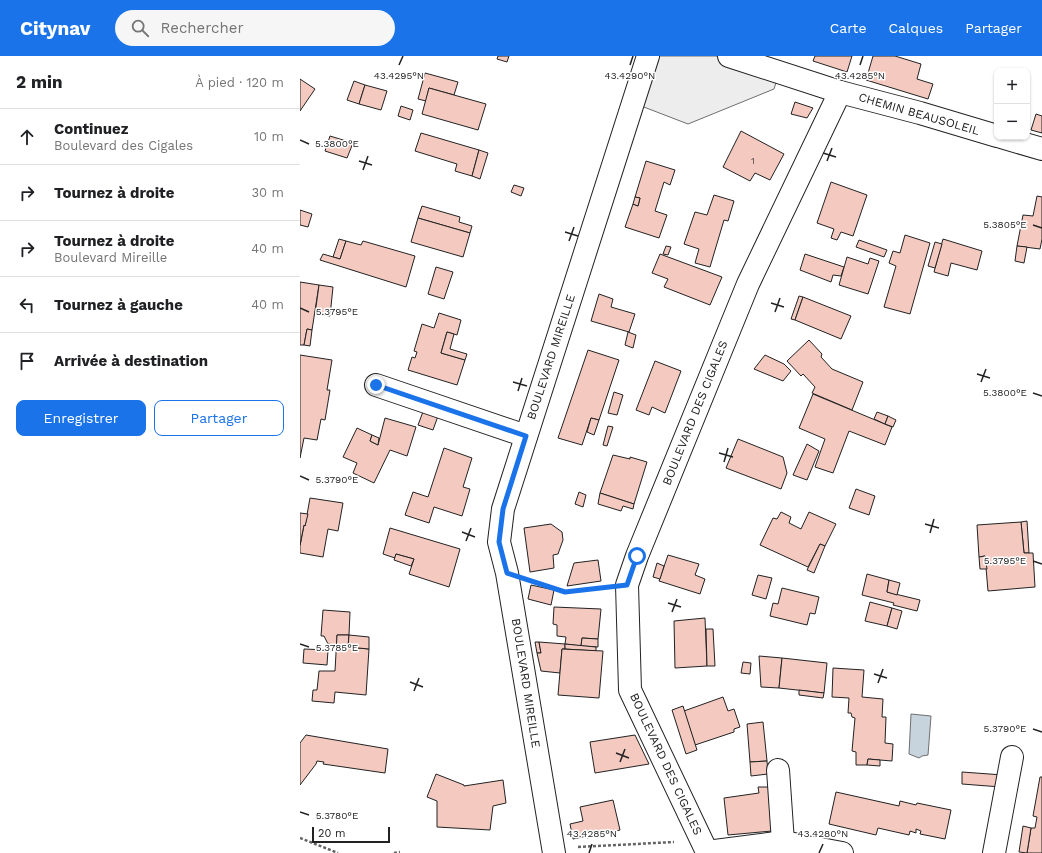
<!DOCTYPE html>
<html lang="fr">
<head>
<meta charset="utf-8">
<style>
  :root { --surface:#fff; --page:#f6f6f6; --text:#202124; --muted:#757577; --line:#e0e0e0; --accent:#1a73e8 }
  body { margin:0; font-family:"Work Sans",sans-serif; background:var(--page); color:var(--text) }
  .controls { position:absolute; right:12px; top:12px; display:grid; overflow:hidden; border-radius:8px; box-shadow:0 1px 3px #0004 }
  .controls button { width:36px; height:36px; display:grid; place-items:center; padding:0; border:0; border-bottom:1px solid var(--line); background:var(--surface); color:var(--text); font:20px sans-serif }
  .scale { position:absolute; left:12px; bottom:10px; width:78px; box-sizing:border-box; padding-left:4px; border:2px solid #222; border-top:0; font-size:11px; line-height:14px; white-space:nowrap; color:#222; -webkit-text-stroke:3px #fff; paint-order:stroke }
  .stop { position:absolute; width:12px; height:12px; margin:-9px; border:3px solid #1a73e8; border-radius:50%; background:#fff }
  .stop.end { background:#1a73e8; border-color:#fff; box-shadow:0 1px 4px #0008 }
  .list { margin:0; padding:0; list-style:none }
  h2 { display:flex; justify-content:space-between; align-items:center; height:52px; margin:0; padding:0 16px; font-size:17px }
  h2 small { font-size:13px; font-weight:400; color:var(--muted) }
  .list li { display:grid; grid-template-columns:26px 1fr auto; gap:12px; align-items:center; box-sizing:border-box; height:56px; padding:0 16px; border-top:1px solid var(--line) }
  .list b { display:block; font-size:15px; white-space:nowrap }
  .list p { margin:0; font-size:13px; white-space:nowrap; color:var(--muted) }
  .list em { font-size:13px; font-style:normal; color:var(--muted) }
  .actions { display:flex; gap:8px; padding:12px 16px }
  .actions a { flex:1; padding:9px 0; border:1px solid var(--accent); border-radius:8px; text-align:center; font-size:14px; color:var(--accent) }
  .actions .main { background:var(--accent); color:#fff }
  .icon { flex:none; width:22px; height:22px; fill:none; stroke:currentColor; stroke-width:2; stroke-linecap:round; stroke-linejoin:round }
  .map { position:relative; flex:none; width:742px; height:797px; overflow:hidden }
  header { display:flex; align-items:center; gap:24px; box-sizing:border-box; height:56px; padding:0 20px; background:var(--accent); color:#fff }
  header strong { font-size:19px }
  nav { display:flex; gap:22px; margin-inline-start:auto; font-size:14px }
  .search { width:280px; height:36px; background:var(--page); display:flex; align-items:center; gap:10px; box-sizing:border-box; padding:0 14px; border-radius:22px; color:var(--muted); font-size:15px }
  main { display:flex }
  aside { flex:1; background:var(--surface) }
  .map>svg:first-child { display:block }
  .parking { fill:#ededed; stroke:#6f6f6f }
  .water { fill:#c7d3dd; stroke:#6f6f6f }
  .building { fill:#f3c9c0; stroke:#222 }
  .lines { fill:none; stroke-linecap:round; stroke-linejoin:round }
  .minor-casing { stroke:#222; stroke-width:24 }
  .path { stroke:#646464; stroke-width:2.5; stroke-dasharray:3 2; stroke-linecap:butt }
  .minor { stroke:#fff; stroke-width:22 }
  .route { stroke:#1a73e8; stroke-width:5 }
  .ticks { fill:none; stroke:#222; stroke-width:1.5 }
  .labels { text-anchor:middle; stroke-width:3; stroke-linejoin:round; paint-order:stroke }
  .number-label { font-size:10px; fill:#564c4a }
  .street-label { font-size:12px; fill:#222; stroke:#fff }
  .ticks-label { font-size:10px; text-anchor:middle; fill:#222; stroke:#fff; stroke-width:3; stroke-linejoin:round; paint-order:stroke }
</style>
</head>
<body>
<header>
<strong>Citynav</strong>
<div class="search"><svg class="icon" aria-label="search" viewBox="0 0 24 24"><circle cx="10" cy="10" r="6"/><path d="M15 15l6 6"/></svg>Rechercher</div>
<nav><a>Carte</a><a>Calques</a><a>Partager</a></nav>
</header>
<main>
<aside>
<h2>2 min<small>À pied · 120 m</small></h2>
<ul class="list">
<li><svg class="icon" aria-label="ahead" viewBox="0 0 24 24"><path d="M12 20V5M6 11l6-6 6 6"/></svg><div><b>Continuez</b><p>Boulevard des Cigales</p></div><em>10 m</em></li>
<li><svg class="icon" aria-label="right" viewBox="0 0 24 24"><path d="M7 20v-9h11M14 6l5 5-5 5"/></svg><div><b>Tournez à droite</b></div><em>30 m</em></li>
<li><svg class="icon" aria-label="right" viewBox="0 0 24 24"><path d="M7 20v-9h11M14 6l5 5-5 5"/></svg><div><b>Tournez à droite</b><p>Boulevard Mireille</p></div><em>40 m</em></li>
<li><svg class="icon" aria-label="left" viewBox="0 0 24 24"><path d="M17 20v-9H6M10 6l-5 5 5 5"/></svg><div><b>Tournez à gauche</b></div><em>40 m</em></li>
<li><svg class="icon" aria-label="arrive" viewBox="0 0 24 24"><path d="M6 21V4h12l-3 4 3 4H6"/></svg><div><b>Arrivée à destination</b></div></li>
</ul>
<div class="actions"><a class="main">Enregistrer</a><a>Partager</a></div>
</aside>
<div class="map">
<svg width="742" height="797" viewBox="0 0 742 797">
  <rect width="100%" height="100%" fill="#fff"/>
  <path class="parking" d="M351,0H416L478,20L474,33L388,68L336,48Z"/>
  <path class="water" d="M611,658L631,660L628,699L622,700L619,702L609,698Z"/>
  <g class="building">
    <path d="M198,0H209L207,6L197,3Z"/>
    <path d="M515,0H552L547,16L513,5Z"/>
    <path d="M573,0H595L621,8L617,23L633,28L628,43L566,24Z"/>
    <path d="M125,17L158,26L154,39L129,32L126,45L118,43Z"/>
    <path d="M0,23L15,33L0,55Z"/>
    <path d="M54,25L65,29L59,48L47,44Z"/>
    <path d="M65,29L87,35L81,54L59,48Z"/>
    <path d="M129,32L186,48L178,74L122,58Z"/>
    <path d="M495,46L513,52L507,62L491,58Z"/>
    <path d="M101,50L113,54L110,64L98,60Z"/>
    <path d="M736,58L742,60V77L731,74Z"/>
    <path d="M441,75L484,98L470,124L455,117L450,125L423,111Z"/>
    <path d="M121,77L179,94L172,120L155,115L157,108L115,95Z"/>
    <path d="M30,80L53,87L47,102L25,95Z"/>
    <path d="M179,94L188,97L180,123L172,120Z"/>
    <path d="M346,105L375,114L370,129L364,126L355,155L367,159L359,182L325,171L333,148L338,150L340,142L335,141Z"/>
    <path d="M531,126L567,139L553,180L541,176L537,184L531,182L534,173L517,167Z"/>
    <path d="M214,129L224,132L221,140L211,136Z"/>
    <path d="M414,139L434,145L428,165L424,164L410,211L395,207L399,193L384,188L395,156L407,159Z"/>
    <path d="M737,140L742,141V183L740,193L717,190L723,159L733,160Z"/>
    <path d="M335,141L340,142L338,150L333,148Z"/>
    <path d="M122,150L160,161L159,166L172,170L170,177L118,162Z"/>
    <path d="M0,154L12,158L8,171L0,169Z"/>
    <path d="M118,162L170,177L163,201L111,186Z"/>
    <path d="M605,179L630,187L610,258L584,251L596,210L589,207L593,195L600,197Z"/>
    <path d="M39,183L46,185L40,203L33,201Z"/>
    <path d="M643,183L682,195L677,214L651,207L648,220L634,216Z"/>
    <path d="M559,184L587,194L584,201L556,191Z"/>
    <path d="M46,185L61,189L63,185L115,200L106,231L20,204L23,198L40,203Z"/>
    <path d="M635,186L642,188L635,212L628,210Z"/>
    <path d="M366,190L371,191L368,199L363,198Z"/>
    <path d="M717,190L727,191L724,207L715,205Z"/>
    <path d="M360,198L422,221L410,249L364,231L368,223L352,217Z"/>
    <path d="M505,198L544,211L541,220L533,219L531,226L500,214Z"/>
    <path d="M547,201L568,208L570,202L579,205L568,238L539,229Z"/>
    <path d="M136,211L153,216L144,243L128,238Z"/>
    <path d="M0,226L19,229L12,274L7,273L4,289H0Z"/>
    <path d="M19,229L33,231L30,260L15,258Z"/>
    <path d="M299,238L313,243L311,251L335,258L329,276L291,265Z"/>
    <path d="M499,240L503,241L495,264L491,263Z"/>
    <path d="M503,241L551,260L541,283L495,264Z"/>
    <path d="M139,257L161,264L157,279L147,276L141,297L165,304L157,329L108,314L112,301L115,302L117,296L114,295L122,268L134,272Z"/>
    <path d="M7,273L12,274L10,290L4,289Z"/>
    <path d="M147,276L154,278L150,293L167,298L165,304L141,297Z"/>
    <path d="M328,276L336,279L333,292L325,289Z"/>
    <path d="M509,284L522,298L521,301L532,313L563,326L552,354L512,337L515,331L503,318L501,320L487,305Z"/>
    <path d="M288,294L319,304L299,364L291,362L282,389L258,382Z"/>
    <path d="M0,299L32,304L27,334H30L25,364L21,363L17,384L4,382L0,402Z"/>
    <path d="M465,299L484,308L491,315L483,325L454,313Z"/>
    <path d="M355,305L381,315L365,357L352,351L349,359L336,354Z"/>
    <path d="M314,336L323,339L317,359L308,357Z"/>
    <path d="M513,338L592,371L585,389L549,375L533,417L515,411L525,383L499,372Z"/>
    <path d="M124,353L138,360L133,374L118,369Z"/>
    <path d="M577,356L588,360L585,368L574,363Z"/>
    <path d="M588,360L596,364L593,371L585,368Z"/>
    <path d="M85,362L116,371L107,400L90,394L74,427L53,417L57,407L43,401L57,372L72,379L70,385L78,389Z"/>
    <path d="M291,362L299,364L294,379L287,376Z"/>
    <path d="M308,370L313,371L307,390L303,389Z"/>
    <path d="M72,379L79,382L78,389L70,385Z"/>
    <path d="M438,383L483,401L487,417L481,433L426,412Z"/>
    <path d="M507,388L519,395L507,424L493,419Z"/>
    <path d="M144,392L172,402L163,431L170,433L162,460L134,451L129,467L105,459L113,436L128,441Z"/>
    <path d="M313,399L330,403V401L347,406L334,448L300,437Z"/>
    <path d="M556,433L575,440L569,459L549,452Z"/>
    <path d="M279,436L286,439L283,451L275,448Z"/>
    <path d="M300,437L334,448L333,453L323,450L321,455L298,448Z"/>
    <path d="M10,442L43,447L38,475L28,473L23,501L0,497V490L4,469L5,470Z"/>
    <path d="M481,456L491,461L489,467L501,473L509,456L536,468L525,490L520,488L508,511L460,489L473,462L477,463Z"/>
    <path d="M0,457L8,458L5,470L4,469L0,489Z"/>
    <path d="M727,465L729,497H724L721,466Z"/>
    <path d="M721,466L724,497H733L735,531L688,535L685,500L679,501L677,469Z"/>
    <path d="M251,468L262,476L263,484L258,498L253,499L254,512L230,516L224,472Z"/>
    <path d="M90,472L160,493L149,531L109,518L114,503L96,498L95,502L83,498Z"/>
    <path d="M520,488L525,490L514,517L507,514Z"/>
    <path d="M96,498L114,503L111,510L94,504Z"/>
    <path d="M368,499L399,508L395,519L405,523L400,538L359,525Z"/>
    <path d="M685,500L687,513H680L679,501Z"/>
    <path d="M298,504L301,525L267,530L274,507Z"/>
    <path d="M357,507L364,510L360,523L353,521Z"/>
    <path d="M567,518L589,524L587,536L620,544L617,555L593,549L594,547L562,539Z"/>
    <path d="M458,519L472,522L466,543L452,539Z"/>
    <path d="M589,524L600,527L597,539L587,536Z"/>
    <path d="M231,529L254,534L251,549L228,543Z"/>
    <path d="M482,532L519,541L515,558L510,557L507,569L470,560L473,547L478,548Z"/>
    <path d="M570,546L592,552L587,570L565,565Z"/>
    <path d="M254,551L301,553L298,583L282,582L281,590L265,588L266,581L257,580V569L253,568Z"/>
    <path d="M592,552L602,555L597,573L587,570Z"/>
    <path d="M23,554L50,556L49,579H37V589L28,588L24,580H21Z"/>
    <path d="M405,562L407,610L375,612L374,565Z"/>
    <path d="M406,573H413L415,610H407Z"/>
    <path d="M37,579H49L48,591L69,593L66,639L35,636L34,647L12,645L13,634H17L19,615H35Z"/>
    <path d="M49,579L69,581V593L48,591Z"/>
    <path d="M282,582L298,583V591L281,590Z"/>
    <path d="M235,586H239L241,597H237Z"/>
    <path d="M239,586L265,588V593H262L260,617L241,615L237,597H241Z"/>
    <path d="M265,588L296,591V595L265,593Z"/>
    <path d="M4,593L28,594L27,609L3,607Z"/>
    <path d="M262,593L303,595L299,642L258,639Z"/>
    <path d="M459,600L482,602L479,632L461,631Z"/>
    <path d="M482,602L527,607L524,637L479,632Z"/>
    <path d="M443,606L451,607L450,618L441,617Z"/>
    <path d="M533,612L564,614L562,641L583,643L582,661H586L585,687L593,688L592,705L568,703L567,709H556V696L552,695L555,662L552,661L551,657H548L549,642L532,641Z"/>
    <path d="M499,634L524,637L523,642L499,639Z"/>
    <path d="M423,641L428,655L434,653L440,671L434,673V676L395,689L384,655Z"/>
    <path d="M383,650L397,694L386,698L372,654Z"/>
    <path d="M463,666L467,705L450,706L447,668Z"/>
    <path d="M6,679L88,693L85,717L23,708L24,706L17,705L16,708L0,729V687Z"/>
    <path d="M335,679L349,708L295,717L290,686Z"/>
    <path d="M568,703L580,704V710L567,709Z"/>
    <path d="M467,705L468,718L451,720L450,706Z"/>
    <path d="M662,716L703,719L701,731L662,728Z"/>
    <path d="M136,718L164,729V730L203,724L206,747L193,750L190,774L137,771V745L127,741Z"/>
    <path d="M740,721H742V797H727L731,772H735L737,761L733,760Z"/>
    <path d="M458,731H469L472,775L428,779L424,742L459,737Z"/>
    <path d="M536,736L599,750L600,745L616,749L617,747L651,754L645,783L620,778L621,775L616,773V777L610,775L609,779L578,772L576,779L529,768Z"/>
    <path d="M313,744L320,774L287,782V780L273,783L270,768L283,765L280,751Z"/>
    <path d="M723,770L731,772L727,797L719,796Z"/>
  </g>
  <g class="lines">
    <g class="minor-casing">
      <g id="minor">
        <path d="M429,0L540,36L448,228L337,500L327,529L330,634L407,796L483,786L542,797"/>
        <path d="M540,36L620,57L697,80"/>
        <path d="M701,81L742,93"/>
        <path d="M76,329L226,380"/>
        <path d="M478,714L483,786"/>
        <path d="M254,797L207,517L199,486L203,453L348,0"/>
        <path d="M694,797L712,701"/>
      </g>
    </g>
    <g class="path">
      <path d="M233,526L265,536L302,532"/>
      <path d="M0,782L38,797"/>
      <path d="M278,791L374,786"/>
      <path d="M94,797L100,796"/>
    </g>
    <use href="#minor" class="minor"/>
  </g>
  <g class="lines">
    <path class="route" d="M76,329L226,380L203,453L199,486L207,517L265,536L327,529L337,500"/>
  </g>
  <path class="ticks" d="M99,9L103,0M330,9L333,0M560,9L563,0M0,84L9,88M523,97L536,101M59,105L72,109M527,105L532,92M63,114L68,100M733,169L742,172M265,176L278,180M269,185L274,171M471,247L484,251M0,252L9,256M475,256L480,242M677,318L690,322M213,326L227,330M681,326L686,313M218,335L222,322M733,337L742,340M419,397L433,401M424,406L428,392M0,420L9,424M625,468L639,472M162,476L175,481M630,477L634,463M166,485L171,472M733,505L742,508M368,547L381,551M372,556L377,543M0,588L9,591M574,618L587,622M110,626L123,631M578,627L583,613M114,635L119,622M733,673L742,676M316,697L329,702M320,706L325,693M0,756L9,759M289,797L292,788M519,797L523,788"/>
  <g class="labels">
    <g class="number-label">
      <text x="453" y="108">1</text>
    </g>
    <g class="street-label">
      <text transform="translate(619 58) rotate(16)" y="4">CHEMIN BEAUSOLEIL</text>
      <text transform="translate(251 301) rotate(-72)" y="4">BOULEVARD MIREILLE</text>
      <text transform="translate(395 357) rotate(-68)" y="4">BOULEVARD DES CIGALES</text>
      <text transform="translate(226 627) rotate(81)" y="4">BOULEVARD MIREILLE</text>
      <text transform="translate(366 708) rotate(65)" y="4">BOULEVARD DES CIGALES</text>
    </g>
  </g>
  <g class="ticks-label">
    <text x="99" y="23">43.4295°N</text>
    <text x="330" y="23">43.4290°N</text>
    <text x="560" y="23">43.4285°N</text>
    <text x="37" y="91">5.3800°E</text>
    <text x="705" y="172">5.3805°E</text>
    <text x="37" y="259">5.3795°E</text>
    <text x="705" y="340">5.3800°E</text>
    <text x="37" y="427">5.3790°E</text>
    <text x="705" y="508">5.3795°E</text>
    <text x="37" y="595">5.3785°E</text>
    <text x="705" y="676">5.3790°E</text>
    <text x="37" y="763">5.3780°E</text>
    <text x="292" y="781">43.4285°N</text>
    <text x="523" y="781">43.4280°N</text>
  </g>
</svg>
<div class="controls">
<button>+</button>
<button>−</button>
</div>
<div class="scale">20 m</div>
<div class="stop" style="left:337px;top:500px"></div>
<div class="stop end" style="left:76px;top:329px"></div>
</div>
</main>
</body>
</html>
